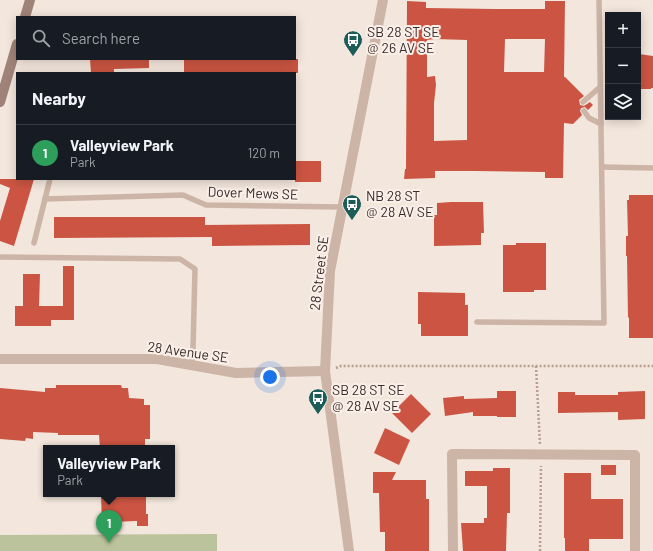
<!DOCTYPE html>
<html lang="en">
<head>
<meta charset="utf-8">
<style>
  :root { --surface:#171b24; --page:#242831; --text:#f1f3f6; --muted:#9ea1a6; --line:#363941; --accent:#91afaf }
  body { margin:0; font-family:Barlow,sans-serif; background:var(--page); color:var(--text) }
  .controls { position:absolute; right:12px; top:12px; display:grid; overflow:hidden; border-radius:0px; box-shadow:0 2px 10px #0003 }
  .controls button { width:36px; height:36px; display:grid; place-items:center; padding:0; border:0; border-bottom:1px solid var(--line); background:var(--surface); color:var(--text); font:20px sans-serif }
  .you { position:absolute; left:270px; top:377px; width:14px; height:14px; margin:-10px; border:3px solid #fff; border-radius:50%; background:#1a73e8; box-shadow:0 0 0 6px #1a73e833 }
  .badge { display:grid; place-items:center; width:26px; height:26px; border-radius:50%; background:var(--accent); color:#fff; font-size:13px; font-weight:700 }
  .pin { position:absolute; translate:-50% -33px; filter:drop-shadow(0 1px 2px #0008) }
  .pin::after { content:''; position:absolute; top:21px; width:14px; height:12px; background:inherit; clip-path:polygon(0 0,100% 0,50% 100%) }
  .popup { position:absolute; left:43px; top:445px; width:132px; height:52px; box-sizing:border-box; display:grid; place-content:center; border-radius:0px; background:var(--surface); filter:drop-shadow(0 1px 3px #0005); font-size:13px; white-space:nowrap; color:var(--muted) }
  .popup b { font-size:15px; color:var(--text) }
  .popup::after { content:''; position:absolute; left:50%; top:100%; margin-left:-8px; border:8px solid transparent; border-top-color:var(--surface) }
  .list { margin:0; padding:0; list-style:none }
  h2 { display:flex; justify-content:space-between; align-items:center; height:52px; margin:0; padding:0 16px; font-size:17px }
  h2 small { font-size:13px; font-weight:400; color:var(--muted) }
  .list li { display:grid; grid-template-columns:26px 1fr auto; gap:12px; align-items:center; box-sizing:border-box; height:56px; padding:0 16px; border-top:1px solid var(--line) }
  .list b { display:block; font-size:15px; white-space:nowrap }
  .list p { margin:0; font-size:13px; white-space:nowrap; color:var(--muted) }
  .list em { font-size:13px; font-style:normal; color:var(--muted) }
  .icon { flex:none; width:22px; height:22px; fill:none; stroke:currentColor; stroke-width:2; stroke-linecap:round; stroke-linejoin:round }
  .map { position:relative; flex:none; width:653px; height:551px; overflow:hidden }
  .search { position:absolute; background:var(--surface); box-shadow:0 2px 10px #0003; left:16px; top:16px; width:280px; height:44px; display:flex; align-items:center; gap:10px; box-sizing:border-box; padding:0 14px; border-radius:0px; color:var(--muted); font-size:15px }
  .panel { position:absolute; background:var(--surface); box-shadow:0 2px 10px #0003; left:16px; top:72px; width:280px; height:108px; border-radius:0px }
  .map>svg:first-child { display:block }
  .green { fill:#bac39b }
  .building { fill:#cb5542; fill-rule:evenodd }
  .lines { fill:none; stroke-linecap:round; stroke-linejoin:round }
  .path { stroke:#b89e91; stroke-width:2.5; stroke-dasharray:2 2; stroke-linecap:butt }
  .lane { stroke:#ccb4a7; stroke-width:5.5 }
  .street { stroke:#ccb4a7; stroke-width:10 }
  .secondary { stroke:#a08378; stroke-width:10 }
  .labels { text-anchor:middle; stroke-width:4; stroke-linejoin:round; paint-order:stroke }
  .poi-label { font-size:14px; fill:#382b28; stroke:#faf0e9; text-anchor:start }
  .street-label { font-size:14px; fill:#382b28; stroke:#faf0e9 }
</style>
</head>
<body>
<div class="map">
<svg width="653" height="551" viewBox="0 0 653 551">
  <rect width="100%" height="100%" fill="#f3e6dc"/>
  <path class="green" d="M217,534V551H0V535Z"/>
  <g class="building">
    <path d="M407,1L426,2V8L495,9H545V1H565L564,77H565L584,96L579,100L580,105L584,106L590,102L593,105L588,110L585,107L581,108L580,111L582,115L573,124L564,123L563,178H545V172L476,171H435V178L404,179L405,169H406ZM435,39L467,40V140L434,141V103L436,85L435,76L427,77V40ZM505,39H545L544,72H504Z"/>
    <path d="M639,54L653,56V88H651V89H639L638,88Z"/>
    <path d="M90,59H149V68L114,69V73H91Z"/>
    <rect x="184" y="59" width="114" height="14"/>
    <rect x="295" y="161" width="26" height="21"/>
    <path d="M0,179H34L14,246L0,241V221L10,188L0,184Z"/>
    <path d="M629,195H653V338H629V318L628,317L627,256H626V236H628L627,200H629Z"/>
    <path d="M451,202H483L484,233H481V245L434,246V215H437V203Z"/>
    <path d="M54,217H205V225L310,224V245L212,246V237L54,238Z"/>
    <path d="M516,243H546V290H534V292H503V245H516Z"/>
    <path d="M63,266H74V320H51V326H15V306H23V274H40L39,306H63Z"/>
    <path d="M418,292L465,293V305H468V336H421V324H418Z"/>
    <path d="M56,385H121L122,388H128L129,398L144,399V405H150V439H145V448H100L99,435H58V433L33,432V439L26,438L25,441L0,439V388L45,392V388H56Z"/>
    <path d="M497,391H516V417H497V416H473V412L445,416L443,398L464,396V399L497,398Z"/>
    <path d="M645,391V419L618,420V412L558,413V392H575V395H618V392Z"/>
    <path d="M411,394L431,414L412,433L392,413Z"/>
    <path d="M385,428L410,440L399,465L374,453Z"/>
    <rect x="601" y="465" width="15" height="10"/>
    <path d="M493,468H510V513H507L506,551H463L461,523H484V518H487V486H465V471H493Z"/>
    <path d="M373,472H396L392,480H426V499H429V551H385V532H380L379,493H373Z"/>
    <path d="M564,473H591V499H623V539H589V551H565V538H564Z"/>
    <path d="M101,494H146V514H148V526H137V521L112,522V526H102Z"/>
  </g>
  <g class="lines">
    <g class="path">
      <path d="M536,366L540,445"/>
      <path d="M336,368L341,366H653"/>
      <path d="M540,551L541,466"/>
    </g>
    <g class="lane">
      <path d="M583,102L600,87"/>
      <path d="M584,111L589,118L601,124"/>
      <path d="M602,167L653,168"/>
      <path d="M45,199L183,195L206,205L343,207"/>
      <path d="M34,243L50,179"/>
      <path d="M0,257L180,259L195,269L193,349L192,365"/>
      <path d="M477,322L604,323L599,0"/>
    </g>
    <g class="street">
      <path d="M0,359H157L236,373L325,371"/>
      <path d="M349,551L325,371L330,271L383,0"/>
      <path d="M453,551L452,454L635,455V551"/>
    </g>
    <g class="secondary">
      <path d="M25,17L30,0"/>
      <path d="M0,102L17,44"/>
    </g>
  </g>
  <defs>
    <g id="bus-pin" transform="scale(1)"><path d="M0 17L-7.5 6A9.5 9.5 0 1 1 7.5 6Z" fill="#1c5c59" stroke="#faf0e9"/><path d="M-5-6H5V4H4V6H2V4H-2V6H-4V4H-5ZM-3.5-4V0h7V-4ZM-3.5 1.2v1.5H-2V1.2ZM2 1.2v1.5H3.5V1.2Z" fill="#fff"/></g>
  </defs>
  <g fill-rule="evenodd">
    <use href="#bus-pin" x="353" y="40"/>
    <use href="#bus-pin" x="352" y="204"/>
    <use href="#bus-pin" x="318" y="398"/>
  </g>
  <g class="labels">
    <g class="poi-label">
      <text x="367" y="37">SB 28 ST SE<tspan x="367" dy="16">@ 26 AV SE</tspan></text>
      <text x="366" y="201">NB 28 ST<tspan x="366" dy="16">@ 28 AV SE</tspan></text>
      <text x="332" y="395">SB 28 ST SE<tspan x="332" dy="16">@ 28 AV SE</tspan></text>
    </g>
    <g class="street-label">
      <text transform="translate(253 193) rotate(2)" y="5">Dover Mews SE</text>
      <text transform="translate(319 273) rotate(-83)" y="5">28 Street SE</text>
      <text transform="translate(188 352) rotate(8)" y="5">28 Avenue SE</text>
    </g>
  </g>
</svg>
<div class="controls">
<button>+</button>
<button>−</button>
<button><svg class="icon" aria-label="layers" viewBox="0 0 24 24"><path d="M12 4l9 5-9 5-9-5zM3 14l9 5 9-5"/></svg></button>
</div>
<div class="you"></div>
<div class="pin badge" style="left:109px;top:543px;background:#2e9e5b">1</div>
<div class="popup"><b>Valleyview Park</b>Park</div>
<div class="search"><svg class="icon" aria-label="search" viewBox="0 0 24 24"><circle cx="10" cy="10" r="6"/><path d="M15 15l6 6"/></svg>Search here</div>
<section class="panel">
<h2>Nearby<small></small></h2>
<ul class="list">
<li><span class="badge" style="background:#2e9e5b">1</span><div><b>Valleyview Park</b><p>Park</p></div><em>120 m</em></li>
</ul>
</section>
</div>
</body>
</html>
